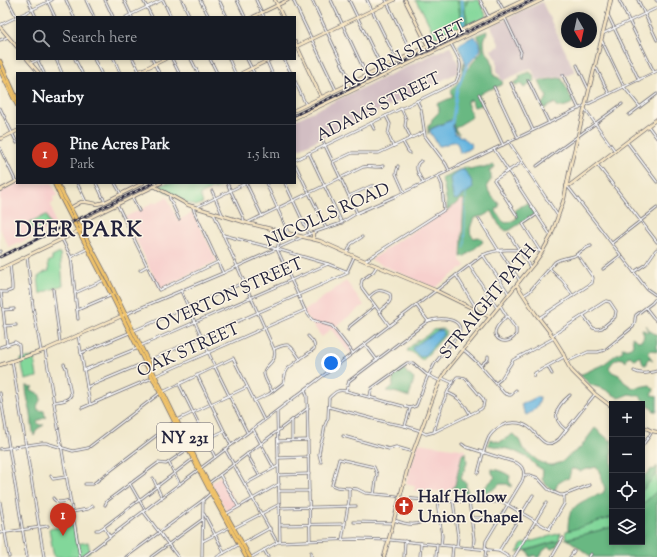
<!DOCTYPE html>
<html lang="en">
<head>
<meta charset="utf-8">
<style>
  :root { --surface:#171b24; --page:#242831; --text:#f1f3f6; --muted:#9ea1a6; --line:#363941; --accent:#c8321e }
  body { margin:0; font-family:"Sorts Mill Goudy",serif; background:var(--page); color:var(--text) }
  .controls { position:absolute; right:12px; bottom:12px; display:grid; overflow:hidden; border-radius:0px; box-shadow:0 2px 6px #0003 }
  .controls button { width:36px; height:36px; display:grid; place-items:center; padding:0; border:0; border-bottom:1px solid var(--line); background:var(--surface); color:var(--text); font:20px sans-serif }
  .compass { position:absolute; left:561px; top:12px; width:36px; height:36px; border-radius:50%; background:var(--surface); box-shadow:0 2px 6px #0003; rotate:171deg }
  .you { position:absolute; left:331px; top:363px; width:14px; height:14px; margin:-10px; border:3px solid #fff; border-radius:50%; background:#1a73e8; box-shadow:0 0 0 6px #1a73e833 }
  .badge { display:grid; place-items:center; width:26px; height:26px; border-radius:50%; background:var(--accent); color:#fff; font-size:13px; font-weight:700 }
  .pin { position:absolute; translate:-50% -33px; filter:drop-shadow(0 1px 2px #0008) }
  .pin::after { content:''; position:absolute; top:21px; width:14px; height:12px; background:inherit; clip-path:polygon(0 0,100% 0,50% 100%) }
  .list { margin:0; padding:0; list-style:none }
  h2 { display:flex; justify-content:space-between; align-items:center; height:52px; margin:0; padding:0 16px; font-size:17px }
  h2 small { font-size:13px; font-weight:400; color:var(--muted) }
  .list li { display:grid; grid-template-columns:26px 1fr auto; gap:12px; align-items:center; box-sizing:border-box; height:60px; padding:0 16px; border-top:1px solid var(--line) }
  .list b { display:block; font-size:15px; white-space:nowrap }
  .list p { margin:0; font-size:13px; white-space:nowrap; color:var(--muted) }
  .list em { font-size:13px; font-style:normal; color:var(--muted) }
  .icon { flex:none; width:22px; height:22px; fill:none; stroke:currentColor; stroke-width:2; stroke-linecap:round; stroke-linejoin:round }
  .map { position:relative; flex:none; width:657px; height:557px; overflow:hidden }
  .search { position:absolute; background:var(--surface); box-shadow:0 2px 6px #0003; left:16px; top:16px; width:280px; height:44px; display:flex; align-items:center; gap:10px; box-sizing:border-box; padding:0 14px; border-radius:0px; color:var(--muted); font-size:15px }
  .panel { position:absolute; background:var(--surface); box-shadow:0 2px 6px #0003; left:16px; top:72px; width:280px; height:112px; border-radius:0px }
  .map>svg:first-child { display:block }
  .built { fill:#f7d0cd }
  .industrial { fill:#d2bec3 }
  .green { fill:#82d79a; stroke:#527c6a }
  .forest { fill:#69b882; stroke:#466d5e }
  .water { fill:#66b5e0; stroke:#446c8e }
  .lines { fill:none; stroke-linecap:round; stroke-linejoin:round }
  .stream { stroke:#66b5e0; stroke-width:1 }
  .river { stroke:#66b5e0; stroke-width:2.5 }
  .street-casing { stroke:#6a676e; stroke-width:3 }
  .secondary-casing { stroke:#6a676e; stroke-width:4 }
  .primary-casing { stroke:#6a676e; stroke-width:4.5 }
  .street { stroke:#fff; stroke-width:1.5 }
  .secondary { stroke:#f9e7c3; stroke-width:2.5 }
  .primary { stroke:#f1c369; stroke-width:3 }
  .rail-casing { stroke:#22223b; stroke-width:2.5 }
  .rail { stroke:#fcf5e5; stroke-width:1; stroke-dasharray:3; stroke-linecap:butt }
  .labels { text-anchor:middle; stroke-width:3; stroke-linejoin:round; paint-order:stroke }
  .shield { fill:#fcf5e5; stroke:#63616e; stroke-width:1 }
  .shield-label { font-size:16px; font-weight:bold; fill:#22223b }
  .street-label { font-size:17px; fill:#22223b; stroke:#fcf5e5 }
  .poi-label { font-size:17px; font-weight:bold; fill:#22223b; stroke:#fcf5e5; text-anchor:start }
  .district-label { font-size:21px; font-weight:bold; letter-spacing:1px; fill:#22223b; stroke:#fcf5e5 }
</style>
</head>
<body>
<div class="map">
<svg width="657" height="557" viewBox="0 0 657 557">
  <rect width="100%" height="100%" fill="#fcf5e5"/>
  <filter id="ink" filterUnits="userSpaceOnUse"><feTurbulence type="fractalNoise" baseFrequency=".025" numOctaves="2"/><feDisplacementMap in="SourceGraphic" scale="8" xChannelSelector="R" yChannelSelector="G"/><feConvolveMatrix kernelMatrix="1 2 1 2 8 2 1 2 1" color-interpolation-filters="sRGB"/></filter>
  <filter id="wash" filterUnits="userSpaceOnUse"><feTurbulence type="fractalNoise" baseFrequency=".012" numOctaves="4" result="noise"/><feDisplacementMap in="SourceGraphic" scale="16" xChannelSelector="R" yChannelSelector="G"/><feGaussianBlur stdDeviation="0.9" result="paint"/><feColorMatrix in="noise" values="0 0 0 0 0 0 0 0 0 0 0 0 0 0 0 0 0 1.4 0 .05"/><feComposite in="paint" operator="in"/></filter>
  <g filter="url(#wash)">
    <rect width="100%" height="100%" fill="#f1e8cc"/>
    <g class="built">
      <path d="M20,183H52L58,195L53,197L54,202L51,204L55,226L9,248L0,229V192Z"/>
      <path d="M167,197L178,220L193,213L217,261L160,289L125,217L146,207V206L154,202L155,203Z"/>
      <path d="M463,200L460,260L465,266L434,288L371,260L396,242Z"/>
      <path d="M346,281L364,305L336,326L354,349L349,353L331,329L322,337L303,312Z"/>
      <path d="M418,443L466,450L454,491H414L415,486L406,483Z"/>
      <path d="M220,476L237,506L227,512L211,483Z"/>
    </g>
    <g class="industrial">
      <path d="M542,2L575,72L566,76L537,80L531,68L502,81L497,70V60L491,50L500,46L491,26Z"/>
      <path d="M450,46L458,63L459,72L295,151V120Z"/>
    </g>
    <g class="green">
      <path d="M415,0H479L487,17L437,40L421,8Z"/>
      <path d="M166,183H226L214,190L213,188L200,195L203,203L196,206L185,202L160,188V186Z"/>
      <path d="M46,215L50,225L33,232L29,223Z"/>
      <path d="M60,253L63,285L40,294L38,277L45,272L49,271L48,262L52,260V257Z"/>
      <path d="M442,329L446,331L445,335L423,360C417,358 414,351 407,351L409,348L417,341L426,336L433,330Z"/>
      <path d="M34,357L37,377L25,380L21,359Z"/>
      <path d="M657,473V491L642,505V491Z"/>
      <path d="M612,517V527L565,539L566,537L565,536L566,531Z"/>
      <path d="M74,525L77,544L88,542L90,551L82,557H54L49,529Z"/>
      <path d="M561,533L559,538L560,540L517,553L522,544Z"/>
    </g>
    <g class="forest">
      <path d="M457,0H468C467,4 465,6 465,10C466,16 468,20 467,25L461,28L459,9Z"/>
      <path d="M487,31C487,35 484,38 484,42C484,45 485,48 485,51C494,58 492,66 494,76L499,78L503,83C497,89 486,88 478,96L482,105L474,107L471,100L467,101V103L472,116L471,118L456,127L455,129L459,134L454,131L453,119L432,128L429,130L428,134V126L431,124L432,119L439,112V108L437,104L453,97L451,90L460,80L464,62V71H466L482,51V47L477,35Z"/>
      <path d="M530,72L533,75L535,81L524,88L521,84L516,85L513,83L519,80L520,76L526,73Z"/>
      <path d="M559,78L562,79L573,102L571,104L563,107H558L555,103L544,109L541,104L545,101L547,97L541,86L539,81Z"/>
      <path d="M494,165L495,167L489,171L491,174V180L487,185C488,194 493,197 499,204V207L496,209V211C503,222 504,227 517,218L515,210L527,203L535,214L510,230L506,231L499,225L492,211L483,216L474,218C471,225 467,233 474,238L478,237L481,239L483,242L465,256L461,257L464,199H462L447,211V204L444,186L441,178L465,167L470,169L478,167H489Z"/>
      <path d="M646,325L650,331L657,335V352L653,350L649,351C647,354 651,358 653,360L649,358L646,362L647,364L645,365L643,364L641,357H636L635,360L630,356L627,357L626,362C620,354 612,361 609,368L612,372L619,375L624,382L633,388L650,385L654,389L652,395L657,396V411H654L645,403L640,396L629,394L619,398L604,389L591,385L580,375L604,364L617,354L623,351L622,348C626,349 633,348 633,343C633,341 632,339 632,337L638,341L642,340L644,336L642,329L648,333Z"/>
      <path d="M404,368L407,373L413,378L414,379L409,397L398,393L387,391L393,386C392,374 396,375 404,368Z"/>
      <path d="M26,386L34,387L30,389L39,394L41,399C39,403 36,405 38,410L44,411L45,416L47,417L39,420L37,423L40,425H44L37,429L34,436C32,429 32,421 31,414C29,405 26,395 26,386Z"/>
      <path d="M595,428L609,440H612V445L611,446L612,447V517L568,531C568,527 568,523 569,518C571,503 591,498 603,493L605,489C603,483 601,472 596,467L580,471L575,469H571L569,478L565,479L557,484L555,491L547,486L542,479L543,470L535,465L528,458L512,450L488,445L490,439L500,442L513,434L519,440L523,449L538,461L548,465H553L562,462L567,457L580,448Z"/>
      <path d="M466,453L467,463L461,478L463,481L466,482V489L468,492L465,493L461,490H452L455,485L462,455Z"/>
      <path d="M657,466V473L642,491V477L652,469L654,470Z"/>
      <path d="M492,469C499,470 504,472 510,476L509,481L511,484V487L507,484H500C495,489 488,494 481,491L495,477L492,473Z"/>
      <path d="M657,491V557H591L573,543L567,539L612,527V542H642V505Z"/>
      <path d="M560,540L556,547L553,549L548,547L543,551L540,557H536L535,555L530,557L529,553L526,551Z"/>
    </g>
    <g class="water">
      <path d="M474,36C478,40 482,46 480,51L466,67C466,60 461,53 458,46L463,42Z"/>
      <path d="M449,121H452L454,133C460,137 468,139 472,146L470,148L465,151L460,153L458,145L456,142C450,141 445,146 439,146L430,132L431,129Z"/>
      <path d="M461,170H464C468,175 473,181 473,188L458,199L455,200L453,197L450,178L457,172Z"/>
      <path d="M441,330H442L443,335L424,356L420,357L413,350V347L437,331Z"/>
      <path d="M537,397H540C540,405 533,412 526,415L521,405Z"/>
    </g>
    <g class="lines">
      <path class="stream" d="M464,248L466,193"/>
      <g class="river">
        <path d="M462,0L464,27"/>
        <path d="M452,124L457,90L467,65"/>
      </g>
    </g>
  </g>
  <g filter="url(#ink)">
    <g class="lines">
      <g class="street-casing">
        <g id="street">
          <path d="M8,0L17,18"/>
          <path d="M28,0L36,17"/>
          <path d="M47,0L55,17"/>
          <path d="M66,0L74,17"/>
          <path d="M86,0L94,17"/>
          <path d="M105,0L113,17"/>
          <path d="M124,0L132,17"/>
          <path d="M143,0L152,17"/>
          <path d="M163,0L171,17"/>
          <path d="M182,0L190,17"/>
          <path d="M200,0L209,17"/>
          <path d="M219,0L227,17"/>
          <path d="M237,0L245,17"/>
          <path d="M256,0L264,17"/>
          <path d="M293,0L336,90"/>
          <path d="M312,0L351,83"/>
          <path d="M331,0L367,76"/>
          <path d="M349,0L382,68"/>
          <path d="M367,0L397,61"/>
          <path d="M386,0L412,54"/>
          <path d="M480,0L488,16"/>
          <path d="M498,0L503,9"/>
          <path d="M619,0L654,72"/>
          <path d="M638,0L657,40"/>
          <path d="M656,0L657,1"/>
          <path d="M608,15L639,80"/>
          <path d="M126,17L162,0"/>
          <path d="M505,18L521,52L520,56"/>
          <path d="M0,25L52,0"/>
          <path d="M602,34L657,8"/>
          <path d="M0,40L8,37"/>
          <path d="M602,41L624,87L640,107"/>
          <path d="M37,59L44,73"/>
          <path d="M56,59L62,73"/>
          <path d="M75,59L82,73"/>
          <path d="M94,59L101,73"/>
          <path d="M114,59L120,73"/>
          <path d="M133,59L140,73"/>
          <path d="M152,59L159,73"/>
          <path d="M172,59L179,73"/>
          <path d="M191,59L198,73"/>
          <path d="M210,59L217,73"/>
          <path d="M229,59L235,73"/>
          <path d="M247,59L254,73"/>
          <path d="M266,59L272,73"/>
          <path d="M284,59L291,73"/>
          <path d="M31,63L40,59"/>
          <path d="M577,65L589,90"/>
          <path d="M595,69H597L609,94"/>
          <path d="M563,75L579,109"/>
          <path d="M528,80L549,123"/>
          <path d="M295,81L306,105"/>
          <path d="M511,83L533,130"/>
          <path d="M494,87L518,138"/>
          <path d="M479,94L503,145"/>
          <path d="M417,101L421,109L425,136L446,164L449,170"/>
          <path d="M0,108L17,143"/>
          <path d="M401,108L406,119L405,126L411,138"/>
          <path d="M585,109L615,151"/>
          <path d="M629,115L657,94"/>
          <path d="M386,116L390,124L388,134L393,146"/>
          <path d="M371,123L374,129"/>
          <path d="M648,126L657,138"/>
          <path d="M322,139L357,213"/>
          <path d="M403,142L408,151L410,153"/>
          <path d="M509,142L558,216"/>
          <path d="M627,142L657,182"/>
          <path d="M0,148L16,182"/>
          <path d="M494,149L551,236"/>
          <path d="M309,153L342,223"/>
          <path d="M295,160L456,82C464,63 460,61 451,44"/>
          <path d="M421,161C412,166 420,176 423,183"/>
          <path d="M333,162L352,153H379L424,132"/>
          <path d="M295,164L326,228"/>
          <path d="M597,164L657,242"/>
          <path d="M398,166L396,174L404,192"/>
          <path d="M537,166L622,104"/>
          <path d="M77,183L86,202"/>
          <path d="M96,183L105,202"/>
          <path d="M115,183L121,194"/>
          <path d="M227,183L243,217L244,221"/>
          <path d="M246,183L262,216"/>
          <path d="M266,183L288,232"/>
          <path d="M285,183L309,234"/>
          <path d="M566,186L569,188L647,289L657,296"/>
          <path d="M212,191L223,216"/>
          <path d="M169,194L170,199L179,219"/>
          <path d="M349,196L371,186H374"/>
          <path d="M132,197L139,211"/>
          <path d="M117,204L159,290L218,262"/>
          <path d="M193,206L194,211L223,273"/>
          <path d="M197,208L199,206L246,183"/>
          <path d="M214,214L274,349C275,353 275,358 272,361C269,366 263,368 264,374C265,380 269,386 272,391"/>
          <path d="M536,215L523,224L540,251"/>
          <path d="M518,217L494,180L522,162"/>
          <path d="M479,219L499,251"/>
          <path d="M249,222L363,167C370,165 376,169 383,166"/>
          <path d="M282,232L277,249L305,310L312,320L332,326L353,353"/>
          <path d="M509,234L530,267"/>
          <path d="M223,235L277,249L328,264L348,272"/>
          <path d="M62,239L71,257L78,319"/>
          <path d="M612,243L657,208"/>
          <path d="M500,251L520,281"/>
          <path d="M0,252L1,251"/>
          <path d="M347,253L351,244L362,237"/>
          <path d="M483,255L509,294"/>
          <path d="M27,256L33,307L41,351"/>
          <path d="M71,257L87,249"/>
          <path d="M366,260L444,210L442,185L438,176"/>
          <path d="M469,265L497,308"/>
          <path d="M377,266L373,272L362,280L361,285L362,288L379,311L389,325"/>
          <path d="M549,268L563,281L573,296"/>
          <path d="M603,269L621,255"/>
          <path d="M140,270L147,266"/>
          <path d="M634,272L646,264L655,251L657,249"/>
          <path d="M456,275L478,311"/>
          <path d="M53,289L60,343"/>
          <path d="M181,291L215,367L247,432"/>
          <path d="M0,292H7L12,290V285L10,264"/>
          <path d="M1,292L7,345"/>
          <path d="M75,293L104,280"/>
          <path d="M524,295L529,292L555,262C561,258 567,258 574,256C580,253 584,248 591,246"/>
          <path d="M369,297C377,289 380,289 390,294C393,303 385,306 379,311"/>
          <path d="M416,305L428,321"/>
          <path d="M500,305L506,315"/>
          <path d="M646,308L653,317L657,321"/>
          <path d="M3,310L14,309"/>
          <path d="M77,310L112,295"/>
          <path d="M126,314L223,273L309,234L339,224L357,213L396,196L657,71"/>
          <path d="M507,316L516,329V334C508,348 491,339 496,329C498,324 503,320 507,316Z"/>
          <path d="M539,318L592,283L593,278L592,276L577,254"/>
          <path d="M4,326L16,325"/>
          <path d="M348,330L350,326L375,306"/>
          <path d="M133,331L284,265"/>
          <path d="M78,335L90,404"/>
          <path d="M553,335L604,302L606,301L610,302L616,311L615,317L602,328L597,329L593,328L583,315"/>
          <path d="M365,344L377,360"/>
          <path d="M140,346L328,264"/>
          <path d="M0,347L15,342L17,343L19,345L20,358"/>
          <path d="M274,349C291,341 290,345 300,359"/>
          <path d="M45,350L80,557"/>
          <path d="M463,350C469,354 473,359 478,363L504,393L509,395H511L516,390"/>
          <path d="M81,353L129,333"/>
          <path d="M12,361L44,557"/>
          <path d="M147,361L346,274L354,257"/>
          <path d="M566,362L588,352H598L605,350L633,327C636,323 634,319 636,315L652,303L657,297"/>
          <path d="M481,365L488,359V356"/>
          <path d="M548,367L552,374"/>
          <path d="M84,370L138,348"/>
          <path d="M634,371C641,375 649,373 657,371"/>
          <path d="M197,375L231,445"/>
          <path d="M155,376L305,310"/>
          <path d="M534,376L535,373L564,357"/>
          <path d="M442,378L453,383"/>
          <path d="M496,383L501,379L513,360L554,338"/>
          <path d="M179,384L215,457"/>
          <path d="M87,387L144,363"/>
          <path d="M305,390L307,396L310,540"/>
          <path d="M163,392L233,358L264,420"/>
          <path d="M0,393L27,557"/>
          <path d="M448,393C457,396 466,405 470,414"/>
          <path d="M370,396L371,391L372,388L407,363H413L426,374L440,381"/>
          <path d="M254,401L269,394L283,383C285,379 284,374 287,370C290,365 308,354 314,349C316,344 312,340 308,336"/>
          <path d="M54,402C61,401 68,401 71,395L66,368L64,364"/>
          <path d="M329,407L389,423L395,424L405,426L418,430L426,434L434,432C438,417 447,387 457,377H460L465,378L483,399L484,401L483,407L481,409L434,432"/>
          <path d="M82,408L152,378"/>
          <path d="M277,411L280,542"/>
          <path d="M177,420L247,387"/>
          <path d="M292,420V440"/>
          <path d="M405,426L410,409"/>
          <path d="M253,429L274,468"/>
          <path d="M566,430C549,417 557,406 570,395"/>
          <path d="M343,436L389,449L396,447L413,452"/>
          <path d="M278,441L308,440"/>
          <path d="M462,444L466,447L517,463C524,467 525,474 522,481L486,541L485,549"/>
          <path d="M642,446L650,435L652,431"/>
          <path d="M190,447L224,431"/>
          <path d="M0,449L42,443H46L73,451L88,448L160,393"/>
          <path d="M225,449L277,542"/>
          <path d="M247,454L259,475"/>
          <path d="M278,458L308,457"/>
          <path d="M321,462L319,454L321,443L323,437L325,425L328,418L329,398C335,392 338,389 346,391L410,408L416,406L417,404L427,378L435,363L459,334C465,317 438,317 428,321L349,381L346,391"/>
          <path d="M169,463L180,484"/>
          <path d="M201,468L483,255C500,247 522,250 540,251L542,252"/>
          <path d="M478,473C481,462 484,447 489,437C492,432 497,428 503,425C513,421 524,422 532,430C541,439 546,450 559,439L595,394"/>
          <path d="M220,475L238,506"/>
          <path d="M279,475L309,474"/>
          <path d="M524,475H530L538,478L548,489L553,492L560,495H564L590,485"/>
          <path d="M51,476L53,479L66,477"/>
          <path d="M153,478L162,498"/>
          <path d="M209,483L308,408"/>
          <path d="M85,484H93L174,422"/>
          <path d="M130,484L145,510"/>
          <path d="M245,484L278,466"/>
          <path d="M279,491H309"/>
          <path d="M374,494L377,474L374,467L339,459L332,485L337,487L357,489L365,493L396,496L402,498L437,501L503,502L549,529"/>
          <path d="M53,498C57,505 64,501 70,500"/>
          <path d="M437,501L442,536L441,545"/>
          <path d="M453,501L458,537L457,546"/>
          <path d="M469,501L474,539L473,548"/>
          <path d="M0,502L9,557"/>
          <path d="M105,505L107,501L158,463L166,464L188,449"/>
          <path d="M280,508L356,506"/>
          <path d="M143,511L178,557"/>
          <path d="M72,512L88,509L93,506"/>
          <path d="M204,514L220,544"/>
          <path d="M226,514L279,484"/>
          <path d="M471,518H499"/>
          <path d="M394,520C402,523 414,527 421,522"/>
          <path d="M354,522L393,523"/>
          <path d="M281,525L345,524"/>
          <path d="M104,527L110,537"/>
          <path d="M234,528L280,504"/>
          <path d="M549,529L564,504V495"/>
          <path d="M96,530H99L104,527L193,459"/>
          <path d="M0,533L48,526"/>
          <path d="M342,540L349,500V488"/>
          <path d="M203,541L230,527"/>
          <path d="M243,543L270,528"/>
          <path d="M221,546L224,553"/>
          <path d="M264,550L268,557"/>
          <path d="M499,551L533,495"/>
          <path d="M311,552V557"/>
          <path d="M83,557L198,470"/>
          <path d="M126,557L203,500L211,493"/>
          <path d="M151,557L203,519"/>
          <path d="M202,557L203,501"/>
          <path d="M217,557L238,545"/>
          <path d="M252,557L278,542L355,539L391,540L499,551L509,557"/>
          <path d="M404,557L405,541"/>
          <path d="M420,557L421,543"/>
          <path d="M436,557L437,544"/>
          <path d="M452,557L453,546"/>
          <path d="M485,557L486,549"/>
          <path d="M514,557L546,503"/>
          <path d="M552,557L563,538"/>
          <path d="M570,557L574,551"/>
          <path d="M589,557L591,554"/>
        </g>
      </g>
      <g class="secondary-casing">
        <g id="secondary">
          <path d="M275,0L283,17"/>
          <path d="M405,0L428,46"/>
          <path d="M253,17L288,0"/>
          <path d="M606,21L610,0"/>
          <path d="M0,27L17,47"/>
          <path d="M295,42L321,97"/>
          <path d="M295,47L394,0"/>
          <path d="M27,59L39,73"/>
          <path d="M136,73L165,59"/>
          <path d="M242,73L271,59"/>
          <path d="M295,110L524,0"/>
          <path d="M295,118L542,0"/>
          <path d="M0,139L17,131"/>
          <path d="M154,186L188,205L247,223L320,241L365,261L435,290L490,317"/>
          <path d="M566,186L570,185L657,119"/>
          <path d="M0,190L17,181"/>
          <path d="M70,208L81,202H86L97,204L105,202L143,183"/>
          <path d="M313,239V233"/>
          <path d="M0,269L81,230L87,219L161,183"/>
          <path d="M517,285L535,313L552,335L562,351L568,365L572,371L595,394L612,407"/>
          <path d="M0,365L45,350L124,315"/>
          <path d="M642,426L652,431L657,432"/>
          <path d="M384,557L408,467L413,452L434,395L440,381L446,371L535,262L542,252L551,236L558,216L564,199L570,168L611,0"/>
        </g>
      </g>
      <g class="primary-casing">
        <g id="primary">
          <path d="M0,61L17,99"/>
          <path d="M0,70L17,105"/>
          <path d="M54,183C69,216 88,247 104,280L188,449L211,493L246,557"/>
          <path d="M57,183L107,277L200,468L250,557"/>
        </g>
      </g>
      <use href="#street" class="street"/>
      <use href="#secondary" class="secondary"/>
      <use href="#primary" class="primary"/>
      <g class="rail-casing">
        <g id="rail">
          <path d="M295,115L533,0"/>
          <path d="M0,257L153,183"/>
        </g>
      </g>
      <use href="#rail" class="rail"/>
    </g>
  </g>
  <defs>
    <g id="church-disc" transform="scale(1)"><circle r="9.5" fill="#c8321e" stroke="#fcf5e5"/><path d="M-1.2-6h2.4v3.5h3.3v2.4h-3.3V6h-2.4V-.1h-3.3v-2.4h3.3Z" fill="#fff"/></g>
  </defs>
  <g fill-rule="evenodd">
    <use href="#church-disc" x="404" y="506"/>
  </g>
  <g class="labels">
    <rect class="shield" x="157" y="423" width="56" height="28" rx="3"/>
    <g class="shield-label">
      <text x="185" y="443">NY 231</text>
    </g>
    <g class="street-label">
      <text transform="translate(403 54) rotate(-26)" y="6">ACORN STREET</text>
      <text transform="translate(378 106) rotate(-26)" y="6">ADAMS STREET</text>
      <text transform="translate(327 214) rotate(-24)" y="6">NICOLLS ROAD</text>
      <text transform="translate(229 294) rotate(-24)" y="6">OVERTON STREET</text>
      <text transform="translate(487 301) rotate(-51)" y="6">STRAIGHT PATH</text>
      <text transform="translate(188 349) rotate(-24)" y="6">OAK STREET</text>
    </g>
    <g class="poi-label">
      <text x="418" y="502">Half Hollow<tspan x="418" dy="20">Union Chapel</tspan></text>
    </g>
    <g class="district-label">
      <text x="79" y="236">DEER PARK</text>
    </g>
  </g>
</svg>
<div class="controls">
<button>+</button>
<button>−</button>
<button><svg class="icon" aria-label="locate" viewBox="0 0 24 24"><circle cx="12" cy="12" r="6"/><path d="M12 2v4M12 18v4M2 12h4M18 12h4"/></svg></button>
<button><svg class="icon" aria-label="layers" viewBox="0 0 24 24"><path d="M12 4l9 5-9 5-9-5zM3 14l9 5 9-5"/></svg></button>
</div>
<svg class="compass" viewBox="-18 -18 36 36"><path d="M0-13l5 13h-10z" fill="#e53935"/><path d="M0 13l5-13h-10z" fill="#9ea1a6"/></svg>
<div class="you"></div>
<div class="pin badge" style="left:63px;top:536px">1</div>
<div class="search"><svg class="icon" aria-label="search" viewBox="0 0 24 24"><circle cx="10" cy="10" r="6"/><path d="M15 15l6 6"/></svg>Search here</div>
<section class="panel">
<h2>Nearby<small></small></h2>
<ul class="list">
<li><span class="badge">1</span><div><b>Pine Acres Park</b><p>Park</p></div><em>1.5 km</em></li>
</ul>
</section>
</div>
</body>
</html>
